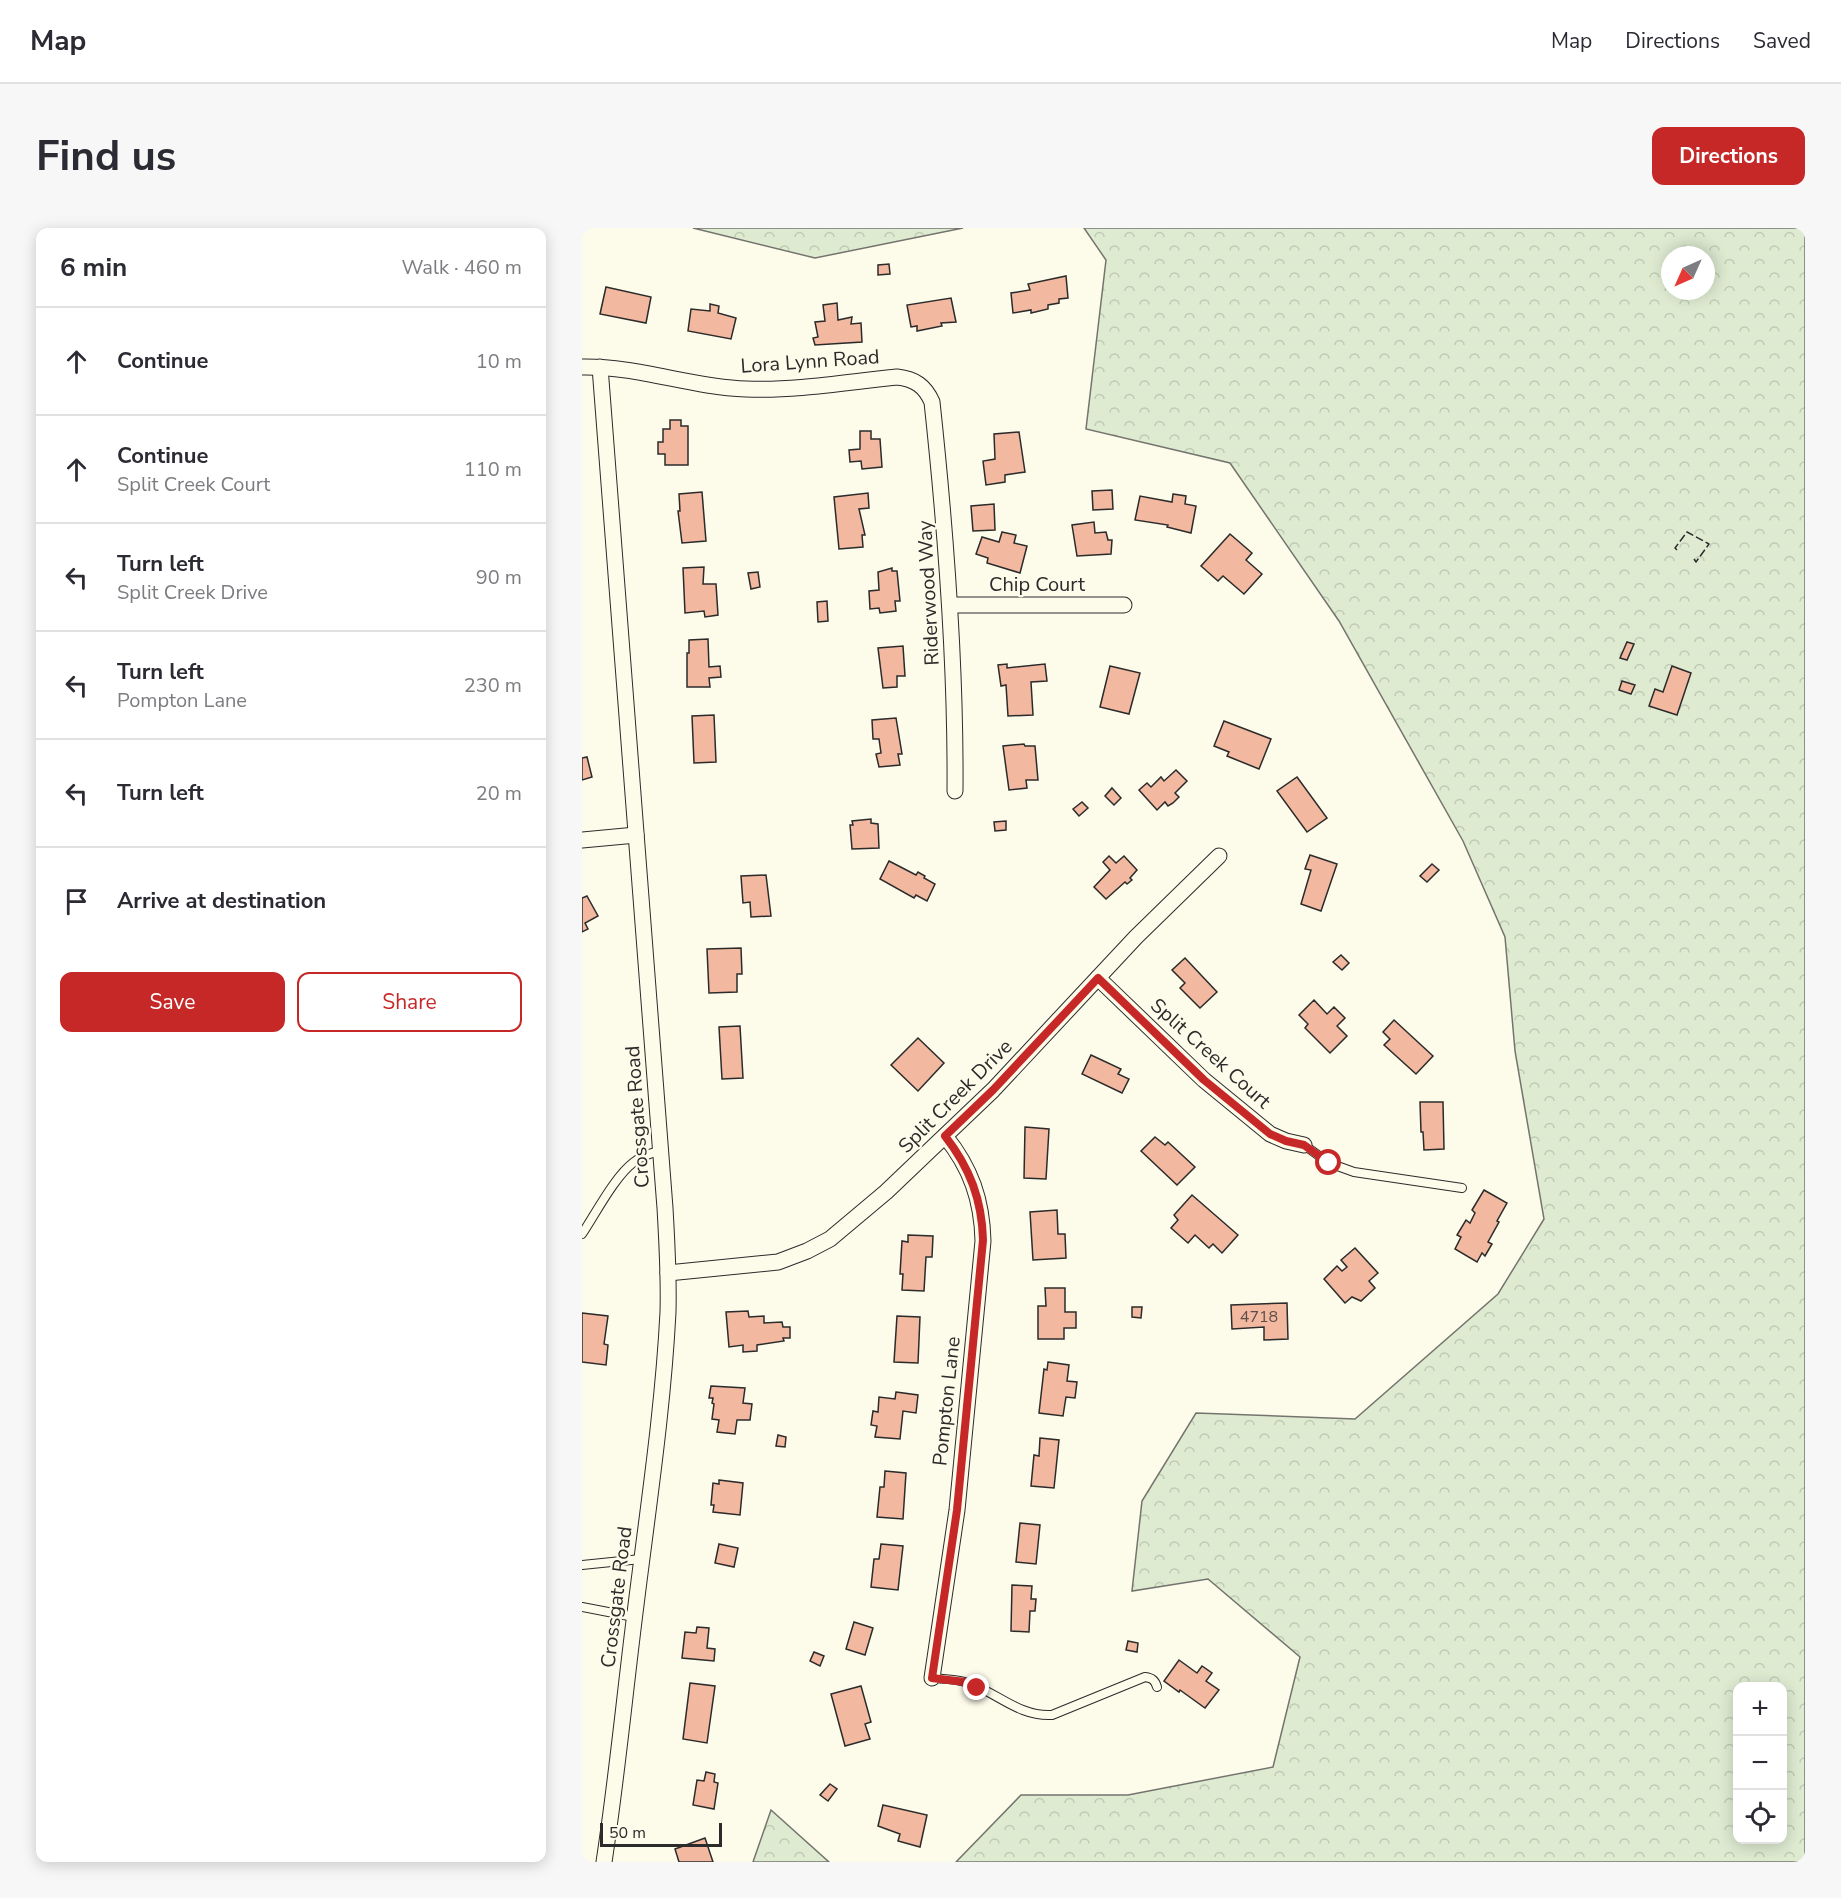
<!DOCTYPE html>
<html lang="en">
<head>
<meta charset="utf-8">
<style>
  :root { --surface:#fff; --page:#f7f7f7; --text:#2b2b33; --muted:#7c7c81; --line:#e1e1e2; --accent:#c62828 }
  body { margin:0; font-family:"Nunito Sans",sans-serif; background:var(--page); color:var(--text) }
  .controls { position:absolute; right:18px; bottom:18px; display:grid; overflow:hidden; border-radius:12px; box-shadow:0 3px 15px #0003 }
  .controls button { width:54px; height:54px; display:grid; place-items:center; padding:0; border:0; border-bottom:2px solid var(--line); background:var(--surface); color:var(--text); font:30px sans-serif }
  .compass { position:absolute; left:1079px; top:18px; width:54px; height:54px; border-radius:50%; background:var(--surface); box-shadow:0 3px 15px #0003; rotate:225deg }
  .scale { position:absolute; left:18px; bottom:15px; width:122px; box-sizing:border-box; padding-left:6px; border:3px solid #2b2b2b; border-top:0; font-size:16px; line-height:21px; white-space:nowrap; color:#2b2b2b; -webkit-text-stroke:4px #fdfbea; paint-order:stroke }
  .stop { position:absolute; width:18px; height:18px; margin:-14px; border:4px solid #c62828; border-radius:50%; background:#fff }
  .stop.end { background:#c62828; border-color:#fff; box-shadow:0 2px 6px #0008 }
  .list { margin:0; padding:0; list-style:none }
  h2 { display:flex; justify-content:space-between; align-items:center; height:78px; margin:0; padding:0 24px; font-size:26px }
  h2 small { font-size:20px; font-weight:400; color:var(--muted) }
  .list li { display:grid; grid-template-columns:39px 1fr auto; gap:18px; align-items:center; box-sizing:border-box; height:108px; padding:0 24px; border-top:2px solid var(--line) }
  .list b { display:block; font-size:22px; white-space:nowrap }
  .list p { margin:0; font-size:20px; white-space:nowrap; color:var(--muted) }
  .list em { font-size:20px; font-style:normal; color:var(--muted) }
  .actions { display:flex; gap:12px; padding:18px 24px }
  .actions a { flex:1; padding:14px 0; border:2px solid var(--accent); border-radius:12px; text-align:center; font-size:21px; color:var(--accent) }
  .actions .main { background:var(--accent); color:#fff }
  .icon { flex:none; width:33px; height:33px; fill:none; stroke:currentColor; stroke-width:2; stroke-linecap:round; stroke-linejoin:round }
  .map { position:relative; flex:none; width:1223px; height:1634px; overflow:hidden; border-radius:12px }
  header { display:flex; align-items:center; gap:36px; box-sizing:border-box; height:84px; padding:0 30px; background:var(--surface); border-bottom:2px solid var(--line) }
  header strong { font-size:28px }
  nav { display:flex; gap:33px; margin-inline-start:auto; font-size:21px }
  .intro { display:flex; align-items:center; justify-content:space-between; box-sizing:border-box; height:144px; padding:0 36px }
  h1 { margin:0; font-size:42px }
  .button { padding:15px 27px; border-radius:12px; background:var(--accent); color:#fff; font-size:21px; font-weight:700 }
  main { display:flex; gap:36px; padding:0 36px }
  aside { flex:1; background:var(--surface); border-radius:12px; box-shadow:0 3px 15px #0003 }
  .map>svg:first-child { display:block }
  .forest { fill:url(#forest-crowns); stroke:#74746e; stroke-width:1.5; fill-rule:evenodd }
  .building { fill:#f2b8a0; stroke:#2b2b2b; stroke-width:1.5 }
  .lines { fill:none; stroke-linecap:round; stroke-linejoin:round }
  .service-casing { stroke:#2b2b2b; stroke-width:10 }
  .minor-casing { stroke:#2b2b2b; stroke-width:17 }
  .service { stroke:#fdfbea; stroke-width:8 }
  .minor { stroke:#fdfbea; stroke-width:15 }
  .fence { stroke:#2b2b2b; stroke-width:1.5; stroke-dasharray:8 3; stroke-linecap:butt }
  .route { stroke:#c62828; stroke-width:8 }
  .labels { text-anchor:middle; stroke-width:4.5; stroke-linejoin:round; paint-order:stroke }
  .number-label { font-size:16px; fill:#5d4e48 }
  .street-label { font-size:20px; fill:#2b2b2b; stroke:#fdfbea }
</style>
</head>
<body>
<header>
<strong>Map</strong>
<nav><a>Map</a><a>Directions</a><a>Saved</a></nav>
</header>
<div class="intro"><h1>Find us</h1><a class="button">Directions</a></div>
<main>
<aside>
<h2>6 min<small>Walk · 460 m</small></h2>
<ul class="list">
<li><svg class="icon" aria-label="ahead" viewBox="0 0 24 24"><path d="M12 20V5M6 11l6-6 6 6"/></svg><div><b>Continue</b></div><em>10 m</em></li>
<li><svg class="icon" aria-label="ahead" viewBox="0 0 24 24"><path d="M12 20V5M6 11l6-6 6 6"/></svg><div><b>Continue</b><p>Split Creek Court</p></div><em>110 m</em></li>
<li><svg class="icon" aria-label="left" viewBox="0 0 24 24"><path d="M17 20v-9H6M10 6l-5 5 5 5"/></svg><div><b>Turn left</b><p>Split Creek Drive</p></div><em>90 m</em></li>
<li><svg class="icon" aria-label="left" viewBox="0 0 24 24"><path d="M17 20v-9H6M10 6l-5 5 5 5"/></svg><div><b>Turn left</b><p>Pompton Lane</p></div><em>230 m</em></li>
<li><svg class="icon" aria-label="left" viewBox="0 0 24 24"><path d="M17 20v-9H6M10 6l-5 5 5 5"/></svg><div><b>Turn left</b></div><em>20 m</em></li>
<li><svg class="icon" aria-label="arrive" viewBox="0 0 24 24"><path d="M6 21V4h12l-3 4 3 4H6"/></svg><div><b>Arrive at destination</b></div></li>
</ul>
<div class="actions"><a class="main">Save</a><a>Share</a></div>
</aside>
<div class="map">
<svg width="1223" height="1634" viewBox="0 0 1223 1634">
  <defs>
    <pattern id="forest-crowns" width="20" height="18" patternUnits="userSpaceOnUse" patternTransform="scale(1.5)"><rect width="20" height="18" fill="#deebd1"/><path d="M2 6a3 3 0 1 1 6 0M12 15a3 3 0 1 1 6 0" fill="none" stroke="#bfcab4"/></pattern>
  </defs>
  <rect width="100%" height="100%" fill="#fdfbea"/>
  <g class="forest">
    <path d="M111,0H381L233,30Z"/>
    <path d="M502,0H1223V1634H374L439,1567H546L691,1539L718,1429L626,1351L550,1363L560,1273L614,1185L773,1191L916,1066L962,991L933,823L923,709L881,613L757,393L648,235L504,201L524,32ZM1088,27H1124V63H1088ZM1156,1458H1200V1612H1156Z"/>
    <path d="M189,1582L247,1634H171Z"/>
  </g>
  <g class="building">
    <path d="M307,36L308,46L296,47V37Z"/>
    <path d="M484,48L486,70L477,71V75L466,77V81L449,85V82L431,85L429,65L448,62L446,56Z"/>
    <path d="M24,59L69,69L64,95L18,86Z"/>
    <path d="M369,70L374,94L359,95L360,98L335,103V98L329,99L325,77Z"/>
    <path d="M255,75L256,92L270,89L269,96L279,95L280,114L233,117L231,110L236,109L233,94L243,93L241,77Z"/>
    <path d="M128,76L137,78L136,85L154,90L149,111L106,103L109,81L128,83Z"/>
    <path d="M88,192H99V198H106V237H83V226H76V214H81V201H88Z"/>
    <path d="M278,203H289V211H298L300,239L280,241L279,233L268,234L267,222L278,221Z"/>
    <path d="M437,204L443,244L423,247V254L404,257L401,233L413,231L412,206Z"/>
    <path d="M530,262L531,281L511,282L510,263Z"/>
    <path d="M120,264L124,313L100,315L96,283H98L97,266Z"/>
    <path d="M286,265L287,280L277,281L283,307H280L281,319L257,321L252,269Z"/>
    <path d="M591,266L604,268L603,276L614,278L609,305L585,299L586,297L553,292L558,268L590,274Z"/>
    <path d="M412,276L413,302L391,303L389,278Z"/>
    <path d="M512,294L513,305L524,304L526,312H530L529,326L495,328L490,297Z"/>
    <path d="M420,304L434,307L432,315L445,318L438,345L405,335L406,330L394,326L400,309L417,314Z"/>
    <path d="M648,306L670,325L664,332L680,346L662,366L641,348L636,353L619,338Z"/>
    <path d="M122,339L121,356H134L136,387L123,389L122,383L103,385L101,340Z"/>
    <path d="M310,340V343H315L318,373H313L314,383L298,385L297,380L288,381L287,363L297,362L296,344Z"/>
    <path d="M176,344L178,359L169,361L166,345Z"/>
    <path d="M245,373L246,393L236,394L235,374Z"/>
    <path d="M126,411L127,439L138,438L139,449L127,450L128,459H105V425H107V412Z"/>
    <path d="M1045,414L1052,416L1045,432L1038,430Z"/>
    <path d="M321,418L323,448H315V459L301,460L296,420Z"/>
    <path d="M425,436V440L463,436L465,453L449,454L451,487L426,488L424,457L419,458L416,437Z"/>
    <path d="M528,438L558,445L547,486L518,479Z"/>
    <path d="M1090,438L1109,445L1095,487L1067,478L1073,461L1081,464Z"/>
    <path d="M1040,453L1053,457L1049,466L1037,462Z"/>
    <path d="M132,487L134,534L112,535L110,488Z"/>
    <path d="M314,490L320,526H316L318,537L297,539L294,526L299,525L297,511H291L290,492Z"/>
    <path d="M642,493L689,511L677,541L645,528L647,524L632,518Z"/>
    <path d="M442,516L443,518H453L456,552H444L445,560L427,562L421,518Z"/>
    <path d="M5,529L10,549L0,552V530Z"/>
    <path d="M594,542L605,553L593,565L597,569L591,575L586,578L583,574L575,582L557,562L565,555L569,559L579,549L582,553Z"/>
    <path d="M715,549L745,590L725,604L695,563Z"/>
    <path d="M530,560L539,570L532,577L523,568Z"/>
    <path d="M500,574L506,580L497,588L491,581Z"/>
    <path d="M289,591V595L296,596L297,620L270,621L268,597H271L270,593Z"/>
    <path d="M424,593V602L413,603L412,594Z"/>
    <path d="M728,627L755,636L739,683L719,676L729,642L723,641Z"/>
    <path d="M527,628L534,635L542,628L555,642L548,650L550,652L545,656L543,654L524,671L512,659L528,642L521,634Z"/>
    <path d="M307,633L334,647L336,644L343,648L342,650L353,656L345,673L334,667L332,670L298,651Z"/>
    <path d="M850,636L857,642L845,654L838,648Z"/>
    <path d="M184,647L189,688L169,689L168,674L161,675L159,648Z"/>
    <path d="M5,668L16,688L3,695L6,701L0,704V670Z"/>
    <path d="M159,720L160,746H155V764L127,765L125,721Z"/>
    <path d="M759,727L767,735L760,742L751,734Z"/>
    <path d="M603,730L635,764L618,780L598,760L603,755L590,742Z"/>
    <path d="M732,772L745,786L752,779L763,790L755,798L765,808L748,825L723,800L726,796L717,787Z"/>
    <path d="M812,792L851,828L834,846L802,817L808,811L801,804Z"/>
    <path d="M158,798L161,850L140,851L137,799Z"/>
    <path d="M336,810L362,835L336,863L309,837Z"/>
    <path d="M509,827L539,841L536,846L547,851L540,865L500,846Z"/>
    <path d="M838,874H861L862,921L842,922L841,904H839Z"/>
    <path d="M443,899L467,901L464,951L442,950Z"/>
    <path d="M573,909L583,917L586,914L613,939L595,957L559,923Z"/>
    <path d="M902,962L925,975L915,993L917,994L906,1014L910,1016L903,1028L900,1025L895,1034L873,1021L879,1009L875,1007L884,992L888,995L893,985L890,982Z"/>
    <path d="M610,967L656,1007L640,1025L631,1016L627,1020L613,1007L606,1015L589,1000L596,992L592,987Z"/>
    <path d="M475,982L476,1006H483L484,1030L451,1032L448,984Z"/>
    <path d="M326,1007L351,1008L350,1029H344L342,1063L320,1062L321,1046H318L320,1013L326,1014Z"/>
    <path d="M773,1020L796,1045L787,1053L793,1060L779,1073L770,1069L763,1075L742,1051L755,1038L760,1043L765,1039L759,1032Z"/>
    <path d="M463,1060H483V1084H494V1100H482V1111H456V1078H464Z"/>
    <path d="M705,1075L706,1111L682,1112V1099L650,1101L649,1077Z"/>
    <path d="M550,1079H560L559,1090L550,1089Z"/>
    <path d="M166,1083L167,1089L182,1088V1095L200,1094L201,1099H208V1110H201L202,1113L175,1117V1123L161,1124V1117L147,1119L144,1084Z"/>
    <path d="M0,1085L26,1088L22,1116L26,1117L24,1137L0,1134Z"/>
    <path d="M315,1088L338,1089L336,1135L312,1134Z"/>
    <path d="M466,1134L487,1137L485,1153L495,1154L493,1170L484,1169L481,1188L457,1185L462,1141L465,1142Z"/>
    <path d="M129,1158L163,1160L161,1175L170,1176L168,1192H155L153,1206L135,1204L137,1192L130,1191L132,1176L130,1175L131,1170H127Z"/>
    <path d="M314,1164L336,1167L334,1185L321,1183L318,1211L293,1209L295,1198L289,1197L291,1183L296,1184L297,1169L313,1171Z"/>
    <path d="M196,1207L204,1209L203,1219L194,1218Z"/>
    <path d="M458,1210L477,1212L472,1260L449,1258L452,1227L457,1228Z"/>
    <path d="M303,1243L324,1245L321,1291L295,1289L298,1259H302Z"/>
    <path d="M137,1252L161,1255L158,1287L131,1284L132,1277H129L131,1255L137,1256Z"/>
    <path d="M438,1295L458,1297L454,1336L434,1334Z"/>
    <path d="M137,1316L156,1320L152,1339L133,1335Z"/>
    <path d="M299,1316L321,1318L316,1362L289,1359L292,1331H297Z"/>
    <path d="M430,1357L450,1358L449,1371H454L453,1383H448L447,1404L429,1403Z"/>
    <path d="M272,1394L291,1400L283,1427L264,1421Z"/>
    <path d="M115,1399L127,1400L125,1420L133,1421L132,1433L100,1430L103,1404L114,1405Z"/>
    <path d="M546,1413L556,1415L555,1424L544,1422Z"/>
    <path d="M232,1424L242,1428L238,1438L228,1433Z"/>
    <path d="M597,1432L615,1445L620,1438L630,1445L624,1453L637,1462L623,1480L598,1462L597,1464L582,1453Z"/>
    <path d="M108,1455L133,1458L125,1515L101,1511Z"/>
    <path d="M279,1458L289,1494L283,1496L288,1511L263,1518L249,1466Z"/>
    <path d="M124,1544L133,1546L132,1554L136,1555L132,1581L111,1577L115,1552L122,1553Z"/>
    <path d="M248,1556L255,1561L246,1573L238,1567Z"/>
    <path d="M301,1577L345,1587L338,1619L316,1613L318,1606L296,1598Z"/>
    <path d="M123,1610L131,1634H97L93,1621Z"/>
  </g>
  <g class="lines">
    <g class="service-casing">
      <g id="service">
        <path d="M722,917L747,935L772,944L880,960"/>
        <path d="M0,1006C14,985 33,948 52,934C59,928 69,925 78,923"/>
        <path d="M0,1337L59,1331"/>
        <path d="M0,1379L52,1389"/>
        <path d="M350,1450C361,1451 373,1451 383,1454C414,1463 436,1489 470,1487L563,1449C570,1450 573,1452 575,1459"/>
      </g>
    </g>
    <g class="minor-casing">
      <g id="minor">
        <path d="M0,139C56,138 108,159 164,161C214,163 265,154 315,149C333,151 343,158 350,174C364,304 374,433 373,563"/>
        <path d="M18,139L83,980C85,1014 87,1049 86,1084C81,1182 66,1280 54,1377C43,1463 35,1549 22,1634"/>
        <path d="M368,377H542"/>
        <path d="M0,612L54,607"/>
        <path d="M516,750L622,852L688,906L704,913L722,917"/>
        <path d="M86,1045L196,1034L225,1023L248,1011L304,964L411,862L554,709L637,628"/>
        <path d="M350,1450L375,1282L401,1013C400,972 389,940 363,908"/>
      </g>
    </g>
    <use href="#service" class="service"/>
    <use href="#minor" class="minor"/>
    <path class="fence" d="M1095,322L1093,320L1105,304L1127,316L1114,334L1112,331"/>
  </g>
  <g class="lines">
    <path class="route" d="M395,1460L383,1454L350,1450L375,1282L401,1012C400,972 388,940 363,908L411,862L516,750L622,852L688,906L704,913L722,917L747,935"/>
  </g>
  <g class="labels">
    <g class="number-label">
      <text x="677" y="1094">4718</text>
    </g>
    <g class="street-label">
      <text transform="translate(228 133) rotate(-4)" y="7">Lora Lynn Road</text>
      <text x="455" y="363">Chip Court</text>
      <text transform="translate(346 365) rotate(-93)" y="7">Riderwood Way</text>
      <text transform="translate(629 825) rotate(42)" y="7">Split Creek Court</text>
      <text transform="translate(373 868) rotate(-45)" y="7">Split Creek Drive</text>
      <text transform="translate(55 889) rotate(-94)" y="7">Crossgate Road</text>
      <text transform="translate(364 1173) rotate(-84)" y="7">Pompton Lane</text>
      <text transform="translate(34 1369) rotate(-83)" y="7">Crossgate Road</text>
    </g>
  </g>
</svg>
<div class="controls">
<button>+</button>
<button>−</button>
<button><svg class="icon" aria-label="locate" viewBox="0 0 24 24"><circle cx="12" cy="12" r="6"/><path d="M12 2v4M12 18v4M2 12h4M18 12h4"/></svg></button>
</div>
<svg class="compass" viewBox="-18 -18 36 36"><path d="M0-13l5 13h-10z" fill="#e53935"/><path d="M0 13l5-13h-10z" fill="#7c7c81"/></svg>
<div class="scale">50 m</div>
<div class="stop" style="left:747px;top:935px"></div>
<div class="stop end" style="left:395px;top:1460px"></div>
</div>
</main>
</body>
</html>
